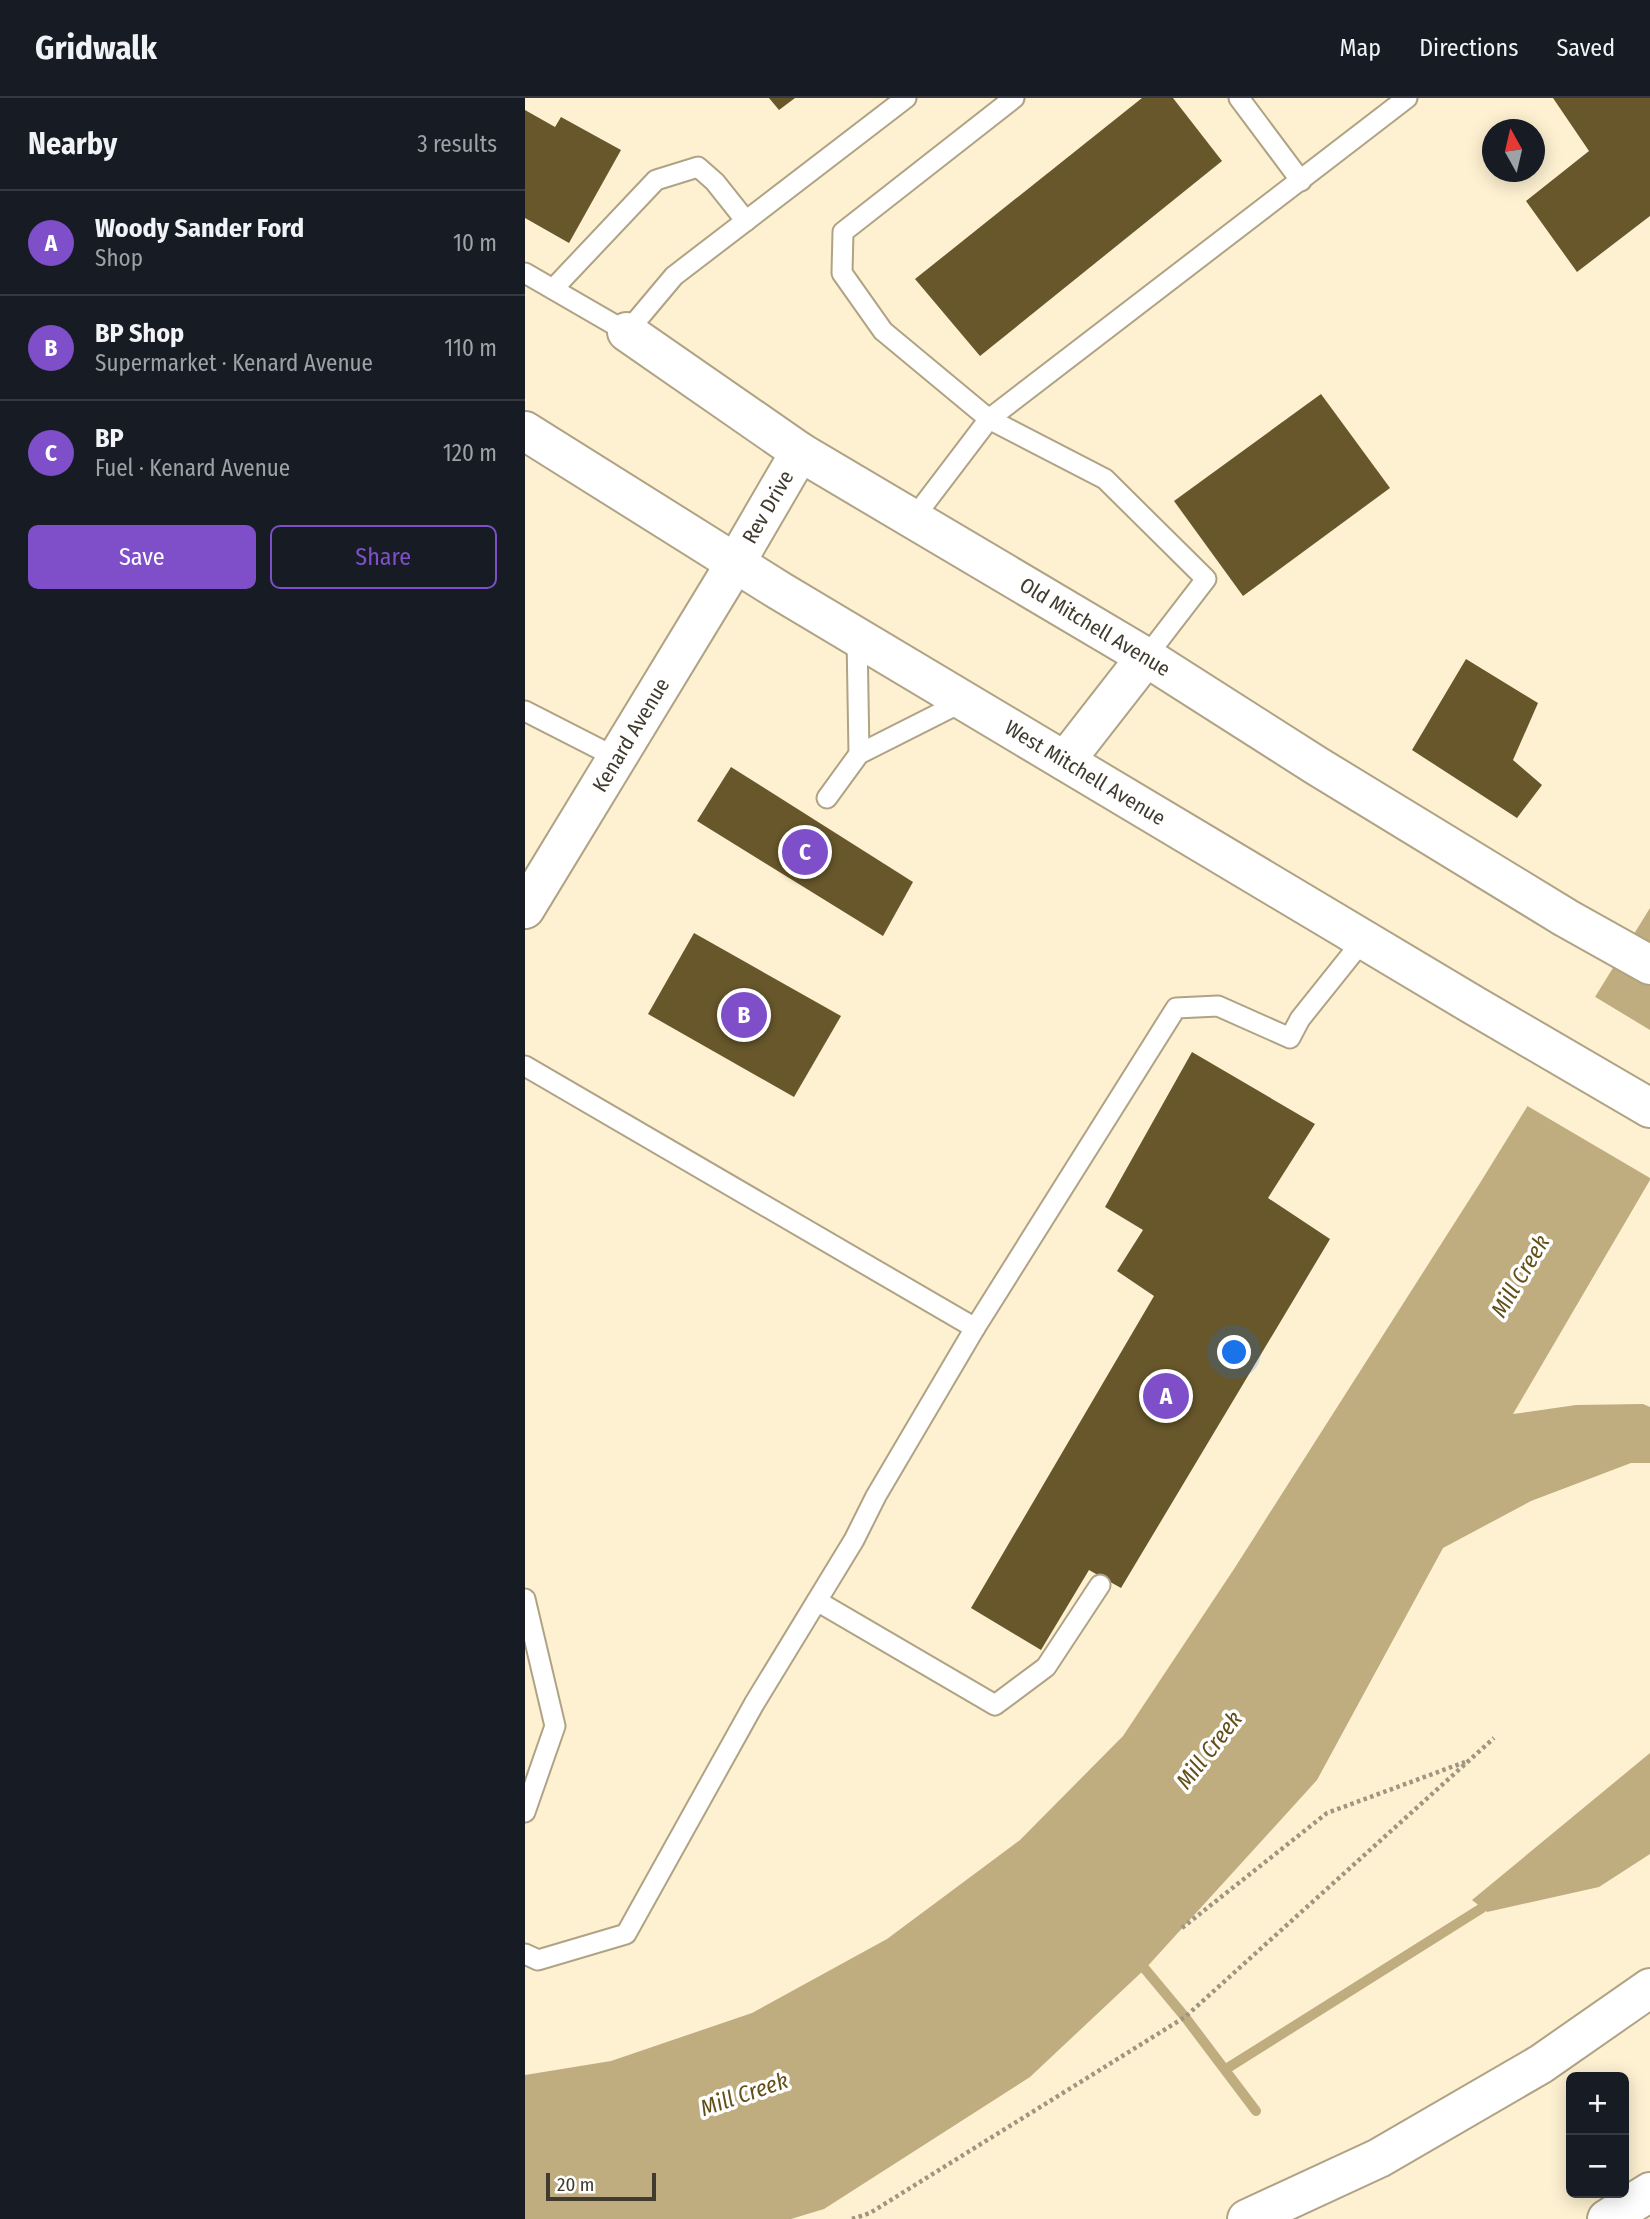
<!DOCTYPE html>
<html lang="en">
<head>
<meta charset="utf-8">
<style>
  :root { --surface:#171b24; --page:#242831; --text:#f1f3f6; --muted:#9ea1a6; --line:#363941; --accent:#7e4fc8 }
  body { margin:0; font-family:"Fira Sans Condensed",sans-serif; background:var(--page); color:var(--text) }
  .controls { position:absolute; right:21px; bottom:21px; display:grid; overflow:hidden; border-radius:10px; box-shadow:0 4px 18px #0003 }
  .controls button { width:63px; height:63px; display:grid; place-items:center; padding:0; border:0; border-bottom:2px solid var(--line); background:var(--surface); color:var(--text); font:35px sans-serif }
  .compass { position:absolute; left:957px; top:21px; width:63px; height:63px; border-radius:50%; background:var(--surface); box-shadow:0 4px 18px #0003; rotate:352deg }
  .scale { position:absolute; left:21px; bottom:18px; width:110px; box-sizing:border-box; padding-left:7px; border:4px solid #403b2e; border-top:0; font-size:19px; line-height:24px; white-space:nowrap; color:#403b2e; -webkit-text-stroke:5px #fff; paint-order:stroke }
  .you { position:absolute; left:710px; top:1255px; width:24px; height:24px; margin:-18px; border:5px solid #fff; border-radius:50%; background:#1a73e8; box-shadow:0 0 0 10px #1a73e833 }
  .badge { display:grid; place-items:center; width:46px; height:46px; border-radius:50%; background:var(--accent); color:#fff; font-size:23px; font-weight:700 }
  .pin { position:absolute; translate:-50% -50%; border:4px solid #fff; box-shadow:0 2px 7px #0006 }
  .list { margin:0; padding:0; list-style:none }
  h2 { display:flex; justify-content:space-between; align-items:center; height:91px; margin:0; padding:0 28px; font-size:30px }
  h2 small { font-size:23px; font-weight:400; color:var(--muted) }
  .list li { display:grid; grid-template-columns:46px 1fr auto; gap:21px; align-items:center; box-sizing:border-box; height:105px; padding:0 28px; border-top:2px solid var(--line) }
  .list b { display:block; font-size:26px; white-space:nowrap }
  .list p { margin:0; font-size:23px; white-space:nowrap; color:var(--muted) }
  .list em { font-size:23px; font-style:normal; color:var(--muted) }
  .actions { display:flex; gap:14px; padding:21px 28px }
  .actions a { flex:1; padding:16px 0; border:2px solid var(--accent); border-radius:10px; text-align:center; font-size:24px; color:var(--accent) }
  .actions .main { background:var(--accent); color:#fff }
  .map { position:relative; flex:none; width:1125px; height:2121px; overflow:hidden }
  header { display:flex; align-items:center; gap:42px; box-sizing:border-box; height:98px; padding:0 35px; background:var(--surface); border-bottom:2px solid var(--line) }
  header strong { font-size:33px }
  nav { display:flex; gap:38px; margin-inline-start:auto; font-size:24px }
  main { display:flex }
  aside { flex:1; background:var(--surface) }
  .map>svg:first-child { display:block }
  .water { fill:#bfac7f }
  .pier { fill:#fef1d1 }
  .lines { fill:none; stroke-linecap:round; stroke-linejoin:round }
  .stream { stroke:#bfac7f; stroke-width:10 }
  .building { fill:#68572b }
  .lane-casing { stroke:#b0a385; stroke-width:23 }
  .street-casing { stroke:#b0a385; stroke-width:42 }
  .secondary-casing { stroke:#b0a385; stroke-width:42 }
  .highway-casing { stroke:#b0a385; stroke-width:42 }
  .path { stroke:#9f9680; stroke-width:4.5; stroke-dasharray:3.5 3.5; stroke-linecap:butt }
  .lane { stroke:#fff; stroke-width:19 }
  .street { stroke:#fff; stroke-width:38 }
  .secondary { stroke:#fff; stroke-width:38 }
  .highway { stroke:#fff; stroke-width:38 }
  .labels { text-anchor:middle; stroke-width:7; stroke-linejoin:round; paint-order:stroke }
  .street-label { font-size:21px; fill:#403b2e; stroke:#fff }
  .water-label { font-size:23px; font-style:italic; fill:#634f18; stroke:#fff }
</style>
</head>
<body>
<header>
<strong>Gridwalk</strong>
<nav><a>Map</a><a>Directions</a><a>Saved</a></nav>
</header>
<main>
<aside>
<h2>Nearby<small>3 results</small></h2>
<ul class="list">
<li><span class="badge">A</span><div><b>Woody Sander Ford</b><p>Shop</p></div><em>10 m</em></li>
<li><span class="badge">B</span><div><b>BP Shop</b><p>Supermarket · Kenard Avenue</p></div><em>110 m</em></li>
<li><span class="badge">C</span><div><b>BP</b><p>Fuel · Kenard Avenue</p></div><em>120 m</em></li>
</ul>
<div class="actions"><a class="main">Save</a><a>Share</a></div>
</aside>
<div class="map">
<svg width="1125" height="2121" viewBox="0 0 1125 2121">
  <rect width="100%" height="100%" fill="#fef1d1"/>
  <g class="water">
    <path d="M1125,810V1082L988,1316L1051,1307L1118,1306L1125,1309V1365H1106L1006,1403L918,1450L792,1682L620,1871L505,1979L299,2111L266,2121H0V1977L86,1963L227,1915L362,1841L495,1742L598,1638L709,1471L955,1085Z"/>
    <path d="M1125,1655V1756L1074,1789L962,1814L947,1802Z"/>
  </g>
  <path class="pier" d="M1067,897L1125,932V1080L999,1006Z"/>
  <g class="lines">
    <g class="stream">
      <path d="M620,1871L660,1919L731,2013"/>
      <path d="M701,1971L957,1810"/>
    </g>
  </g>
  <g class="building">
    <path d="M244,0H270L254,12Z"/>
    <path d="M617,0H648L697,63L455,258L390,181Z"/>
    <path d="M1028,0H1125V118L1052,174L1001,103L1064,53Z"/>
    <path d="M0,12L30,29L36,19L96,52L44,145L0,120Z"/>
    <path d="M796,296L865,390L718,498L649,403Z"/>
    <path d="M941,561L1013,605L988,662L1017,687L992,720L887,652Z"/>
    <path d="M206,669L388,784L358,838L172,723Z"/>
    <path d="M169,835L316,918L269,999L123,916Z"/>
    <path d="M667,954L790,1026L743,1100L805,1141L596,1490L564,1472L516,1552L446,1510L629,1198L592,1173L618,1132L580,1109Z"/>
  </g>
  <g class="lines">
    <g class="lane-casing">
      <g id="lane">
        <path d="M489,0L318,134L317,175L358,233L464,321L580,381L681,481L621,559"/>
        <path d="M714,0L776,83"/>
        <path d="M0,175L102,234L149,178L381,0"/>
        <path d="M28,191L131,82L173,69L190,84L221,123"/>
        <path d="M388,421L464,321L882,0"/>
        <path d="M332,539L334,656"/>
        <path d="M0,613L92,660"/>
        <path d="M302,700L334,656L439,603"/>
        <path d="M0,968L450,1230"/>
        <path d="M0,1501L30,1628L0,1714"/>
        <path d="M292,1503L470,1607L521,1569L575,1487"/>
        <path d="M0,1856L13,1862L101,1836L229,1606L329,1442L351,1398L450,1230L651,910L693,908L765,940L775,921L839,841"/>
      </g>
    </g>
    <g class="street-casing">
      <g id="street">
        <path d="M102,234L275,354L621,559L792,668L1041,820L1125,867"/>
        <path d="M540,663L621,559"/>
        <path d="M0,811L211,464L275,354"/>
      </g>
    </g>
    <g class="secondary-casing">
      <path id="secondary" d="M0,333L255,493L950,908L1125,1010"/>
    </g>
    <g class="highway-casing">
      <g id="highway">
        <path d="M722,2121L854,2060L1016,1966L1125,1890"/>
        <path d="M1082,2121L1125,2094"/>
      </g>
    </g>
    <g class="path">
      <path d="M657,1830L802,1715L940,1664"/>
      <path d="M327,2121L345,2115L660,1919L969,1640"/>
    </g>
    <use href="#lane" class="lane"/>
    <use href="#street" class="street"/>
    <use href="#secondary" class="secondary"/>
    <use href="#highway" class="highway"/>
  </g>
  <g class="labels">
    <g class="street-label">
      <text transform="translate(243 409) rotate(-60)" y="7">Rev Drive</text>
      <text transform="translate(570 529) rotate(31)" y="7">Old Mitchell Avenue</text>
      <text transform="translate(106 637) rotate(-59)" y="7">Kenard Avenue</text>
      <text transform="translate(560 675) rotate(31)" y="7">West Mitchell Avenue</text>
    </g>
    <g class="water-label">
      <text transform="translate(995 1178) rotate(-59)" y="8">Mill Creek</text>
      <text transform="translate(684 1652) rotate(-52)" y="8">Mill Creek</text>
      <text transform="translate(219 1996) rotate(-19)" y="8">Mill Creek</text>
    </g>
  </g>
</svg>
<div class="controls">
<button>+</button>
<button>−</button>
</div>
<svg class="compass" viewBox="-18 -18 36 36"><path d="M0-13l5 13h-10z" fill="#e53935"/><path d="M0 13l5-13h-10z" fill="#9ea1a6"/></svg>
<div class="scale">20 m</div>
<div class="you"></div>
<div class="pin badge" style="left:641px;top:1298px">A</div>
<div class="pin badge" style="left:219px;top:917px">B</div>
<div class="pin badge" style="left:280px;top:754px">C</div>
</div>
</main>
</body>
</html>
